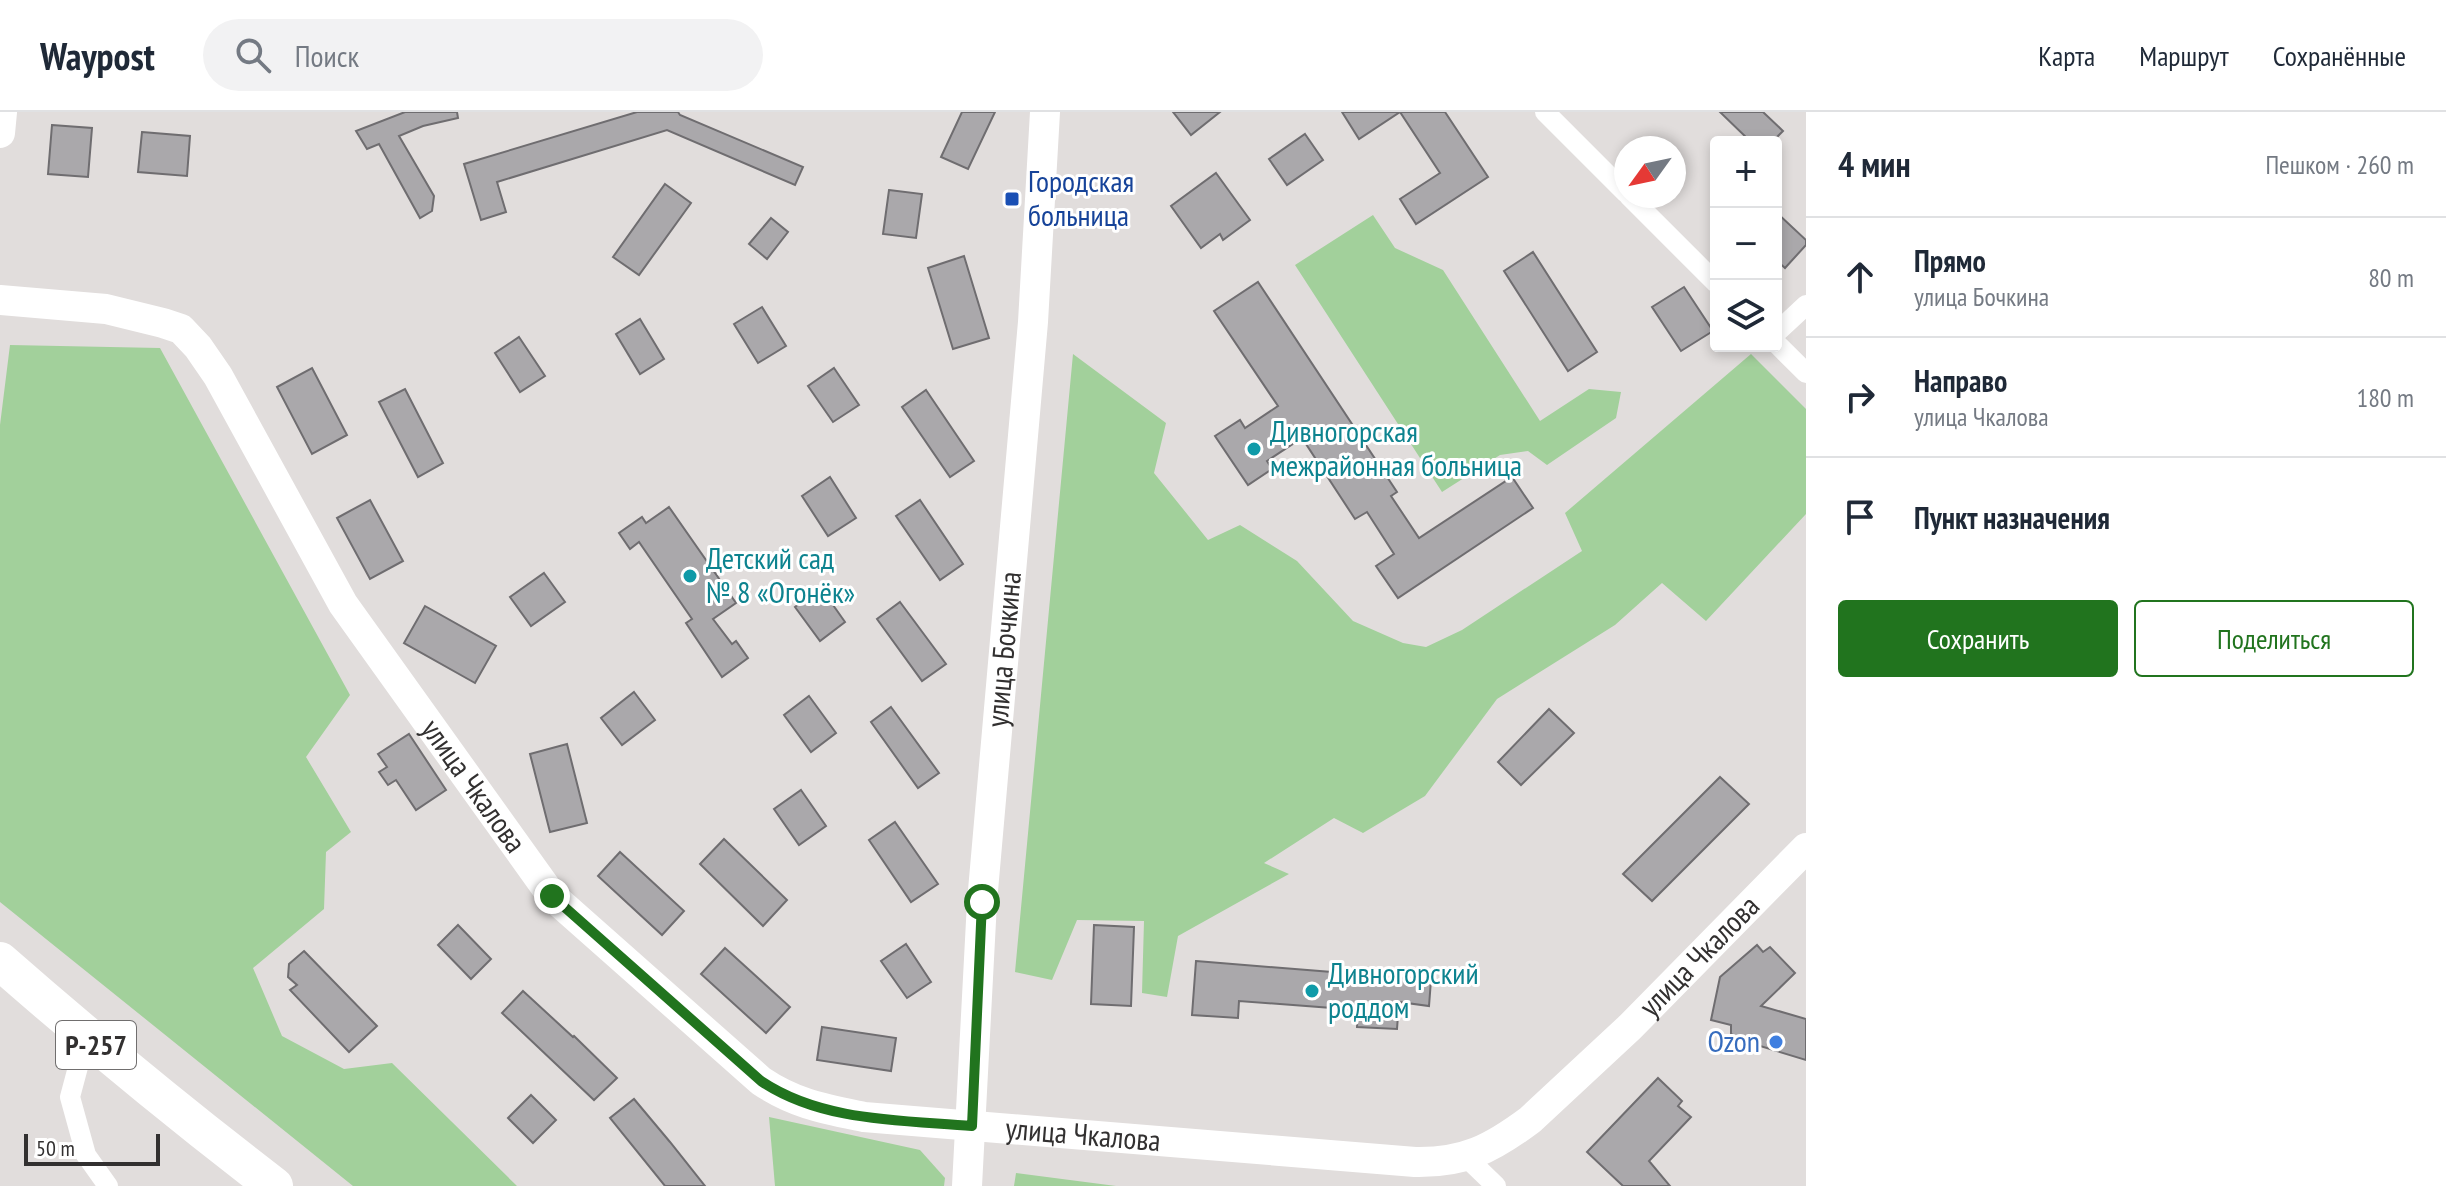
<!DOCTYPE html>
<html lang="ru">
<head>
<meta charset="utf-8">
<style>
  :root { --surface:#fff; --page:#f2f2f3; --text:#1f2937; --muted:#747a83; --line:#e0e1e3; --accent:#21741e }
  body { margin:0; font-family:"PT Sans Narrow",sans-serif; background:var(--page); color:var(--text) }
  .controls { position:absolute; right:24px; top:24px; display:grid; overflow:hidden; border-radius:8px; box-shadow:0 4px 12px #0003 }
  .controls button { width:72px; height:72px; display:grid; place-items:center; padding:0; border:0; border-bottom:2px solid var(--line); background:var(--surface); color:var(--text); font:40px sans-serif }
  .compass { position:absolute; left:1614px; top:24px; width:72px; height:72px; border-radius:50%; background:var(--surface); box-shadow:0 4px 12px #0003; rotate:237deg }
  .scale { position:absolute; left:24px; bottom:20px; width:136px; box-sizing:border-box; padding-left:8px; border:4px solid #323030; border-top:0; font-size:22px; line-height:28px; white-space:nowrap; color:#323030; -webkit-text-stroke:6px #fff; paint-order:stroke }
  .stop { position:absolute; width:24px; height:24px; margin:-18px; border:6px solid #21741e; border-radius:50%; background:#fff }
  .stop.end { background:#21741e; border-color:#fff; box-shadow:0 2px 8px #0008 }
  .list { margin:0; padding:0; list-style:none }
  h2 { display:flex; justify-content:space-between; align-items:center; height:104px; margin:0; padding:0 32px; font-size:34px }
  h2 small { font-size:26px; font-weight:400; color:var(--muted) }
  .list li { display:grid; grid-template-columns:52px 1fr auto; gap:24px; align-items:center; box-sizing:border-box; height:120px; padding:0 32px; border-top:2px solid var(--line) }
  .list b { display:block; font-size:30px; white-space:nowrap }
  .list p { margin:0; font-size:26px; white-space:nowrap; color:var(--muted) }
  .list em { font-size:26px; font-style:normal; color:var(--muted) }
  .actions { display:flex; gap:16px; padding:24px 32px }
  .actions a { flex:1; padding:18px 0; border:2px solid var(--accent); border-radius:8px; text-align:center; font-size:28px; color:var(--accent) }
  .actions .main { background:var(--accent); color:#fff }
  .icon { flex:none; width:44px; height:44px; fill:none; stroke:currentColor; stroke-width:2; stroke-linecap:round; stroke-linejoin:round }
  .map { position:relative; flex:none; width:1806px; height:1074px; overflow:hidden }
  header { display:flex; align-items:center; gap:48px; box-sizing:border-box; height:112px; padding:0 40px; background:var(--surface); border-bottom:2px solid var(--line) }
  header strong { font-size:38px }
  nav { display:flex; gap:44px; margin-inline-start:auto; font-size:28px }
  .search { width:560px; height:72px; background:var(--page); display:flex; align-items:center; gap:20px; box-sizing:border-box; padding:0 28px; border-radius:44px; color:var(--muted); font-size:30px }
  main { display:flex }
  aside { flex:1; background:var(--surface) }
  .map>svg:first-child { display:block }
  .green { fill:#a2d09b }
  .building { fill:#aaa8ab; stroke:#6f6d70; stroke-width:2 }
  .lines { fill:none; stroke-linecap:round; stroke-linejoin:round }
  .street { stroke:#fff; stroke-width:20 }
  .secondary { stroke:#fff; stroke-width:30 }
  .highway { stroke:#fff; stroke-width:38 }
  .route { stroke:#21741e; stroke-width:10 }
  .transit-dot { fill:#1a4fb4; stroke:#fff; stroke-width:3 }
  .culture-dot { fill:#0f9aa8; stroke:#fff; stroke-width:3 }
  .shop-dot { fill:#3f7fe0; stroke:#fff; stroke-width:3 }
  .labels { text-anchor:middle; stroke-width:6; stroke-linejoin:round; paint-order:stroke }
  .shield { fill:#fff; stroke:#706e6e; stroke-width:2 }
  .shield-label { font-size:28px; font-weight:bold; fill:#323030 }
  .transit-label { font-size:30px; fill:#164399; stroke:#fff; text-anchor:start }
  .culture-label { font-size:30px; fill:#0d838f; stroke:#fff; text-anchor:start }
  .street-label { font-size:30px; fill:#323030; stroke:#fff }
  .shop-label { font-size:30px; fill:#366cbe; stroke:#fff; text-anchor:end }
</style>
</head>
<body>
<header>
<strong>Waypost</strong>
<div class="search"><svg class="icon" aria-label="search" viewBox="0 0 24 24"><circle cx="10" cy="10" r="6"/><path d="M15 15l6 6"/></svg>Поиск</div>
<nav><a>Карта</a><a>Маршрут</a><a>Сохранённые</a></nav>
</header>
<main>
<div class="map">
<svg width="1806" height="1074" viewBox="0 0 1806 1074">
  <rect width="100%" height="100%" fill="#e1dddc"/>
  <g class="green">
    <path d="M1373,103L1395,136L1443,158L1540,309L1589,277L1621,280L1616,306L1547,353L1528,339L1500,343L1442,380L1295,153Z"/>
    <path d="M10,233L160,236L350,583L306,645L351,720L326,740L324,797L253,856L282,924L344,957L392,951L517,1074H353L0,790V313Z"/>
    <path d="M1073,242L1166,311L1154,361L1208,428L1240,413L1297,449L1353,509L1403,531L1426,535L1462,518L1582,439L1565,401L1751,242L1806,297V402L1706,509L1662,471L1615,513L1497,587L1425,684L1363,721L1334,706L1264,751L1289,762L1178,824L1167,885L1142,881L1144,809L1077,808L1052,868L1015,860Z"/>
    <path d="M769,1005L920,1038L945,1066L944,1074H775Z"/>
    <path d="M1016,1061L1116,1074H1014Z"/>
  </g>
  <g class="building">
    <path d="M405,0H457L458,6L423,14L399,24L434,84L432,99L420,106L379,32L367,37L356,19Z"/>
    <path d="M637,0H678L680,3L803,55L795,73L667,18L497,70L506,100L481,108L464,52Z"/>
    <path d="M962,0H995L968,57L941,45Z"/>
    <path d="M1173,0H1220L1191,23Z"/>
    <path d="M1342,0H1400L1359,27Z"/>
    <path d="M1400,0H1445L1488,65L1416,112L1400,87L1440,61Z"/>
    <path d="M1720,0H1763L1783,19L1772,30H1751Z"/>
    <path d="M52,13L92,16L88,65L48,62Z"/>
    <path d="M142,20L190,24L187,64L138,60Z"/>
    <path d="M1305,22L1323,48L1287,73L1269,47Z"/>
    <path d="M1216,61L1250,108L1223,128L1220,122L1201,136L1171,94Z"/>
    <path d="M665,72L691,91L639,163L613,145Z"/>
    <path d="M889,78L922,82L916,126L883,122Z"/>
    <path d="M1776,100L1806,128V133L1785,156L1776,148Z"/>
    <path d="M771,106L788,120L767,147L749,132Z"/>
    <path d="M1533,140L1597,240L1568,259L1504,159Z"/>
    <path d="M964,144L989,226L953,237L928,156Z"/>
    <path d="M1258,170L1397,380L1391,384L1419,426L1512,365L1533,396L1398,486L1376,454L1394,442L1367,400L1355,407L1302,326L1267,349L1272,357L1248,373L1215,324L1240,308L1245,316L1278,294L1214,199Z"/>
    <path d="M1684,175L1713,219L1681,239L1652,195Z"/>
    <path d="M762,195L786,234L758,251L734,212Z"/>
    <path d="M640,207L664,247L640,262L616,222Z"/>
    <path d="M519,225L545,264L520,280L495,241Z"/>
    <path d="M312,256L347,323L312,342L277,275Z"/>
    <path d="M834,256L859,293L833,310L808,274Z"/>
    <path d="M405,277L443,351L418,365L379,290Z"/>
    <path d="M926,278L974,349L950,365L902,295Z"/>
    <path d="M830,365L856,406L828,424L802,384Z"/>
    <path d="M370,388L403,449L370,467L337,406Z"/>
    <path d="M920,388L963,452L940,468L896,404Z"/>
    <path d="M669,395L736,491L713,507L732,532L736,529L748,546L722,565L686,511L692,507L639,430L630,437L619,421L642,405L646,411Z"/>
    <path d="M544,461L565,490L531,514L510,485Z"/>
    <path d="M821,476L845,510L820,529L795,495Z"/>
    <path d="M900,490L946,552L922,569L877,507Z"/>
    <path d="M425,494L496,534L475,571L404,531Z"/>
    <path d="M634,580L655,608L622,633L601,606Z"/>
    <path d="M809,584L836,621L811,640L784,603Z"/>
    <path d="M891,595L939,661L918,676L871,610Z"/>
    <path d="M1549,597L1574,621L1521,673L1498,650Z"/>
    <path d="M409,622L446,678L416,698L396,668L388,673L379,660L387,655L378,642Z"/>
    <path d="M567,632L587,711L550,720L530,642Z"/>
    <path d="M1720,665L1749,692L1652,789L1623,762Z"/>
    <path d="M801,678L826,714L799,733L774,697Z"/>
    <path d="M895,710L938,772L911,790L869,728Z"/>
    <path d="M724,727L787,788L763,814L700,752Z"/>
    <path d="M620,740L684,799L662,823L598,764Z"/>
    <path d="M458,813L491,847L471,867L438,833Z"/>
    <path d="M1094,813L1134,815L1131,894L1091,892Z"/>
    <path d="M906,832L931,870L907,886L881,849Z"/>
    <path d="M1757,833L1763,840L1770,835L1795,861L1761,894L1806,907V948L1747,930L1731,922V913L1711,908L1720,865Z"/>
    <path d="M725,836L790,895L766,921L701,862Z"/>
    <path d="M304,839L377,914L349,940L290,878L297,873L288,865L289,852Z"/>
    <path d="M1196,849L1431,868L1429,894L1399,890L1397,917L1357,915L1358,898L1239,889L1238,906L1192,903Z"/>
    <path d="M523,879L573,925L574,924L617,966L594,988L502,901Z"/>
    <path d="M822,915L896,926L891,959L817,948Z"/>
    <path d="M1658,966L1682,989L1678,994L1691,1005L1649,1049L1670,1074H1623L1587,1040Z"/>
    <path d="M531,983L556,1008L533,1031L508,1006Z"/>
    <path d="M634,987L670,1030L705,1074H665L610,1006Z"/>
  </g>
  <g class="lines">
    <g class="street">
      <path d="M1545,0L1626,81"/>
      <path d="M1629,84L1716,171"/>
      <path d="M1776,221L1806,193"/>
      <path d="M1776,231L1806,261"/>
      <path d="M86,925L70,985L86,1043L108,1074"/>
      <path d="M1466,1045L1496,1074"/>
    </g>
    <g class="secondary">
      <path d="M0,21L2,0"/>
      <path id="s1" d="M0,188L106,197L163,211L181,217L198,235L218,264L343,492L552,784L761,969C795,992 825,997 864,1005L1415,1050C1464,1051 1491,1037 1530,1008L1630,915L1806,736"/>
      <path id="s2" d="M967,1074L982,790L1033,210L1045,0"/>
    </g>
    <path class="highway" d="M0,849C89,927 180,1002 274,1074"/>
  </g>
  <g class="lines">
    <path class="route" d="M552,784L761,969C822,1010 901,1008 972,1014L982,790"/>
  </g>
  <rect class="transit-dot" x="1004" y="79" width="16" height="16" rx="4"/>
  <g class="culture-dot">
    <circle cx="1254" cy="337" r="8"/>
    <circle cx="690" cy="464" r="8"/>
    <circle cx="1312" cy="879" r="8"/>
  </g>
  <circle class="shop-dot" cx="1776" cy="930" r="8"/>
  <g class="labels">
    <rect class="shield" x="56" y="909" width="80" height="48" rx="6"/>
    <g class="shield-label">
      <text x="96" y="943">Р-257</text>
    </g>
    <g class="transit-label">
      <text x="1028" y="80">Городская<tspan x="1028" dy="34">больница</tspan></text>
    </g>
    <g class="culture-label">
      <text x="1270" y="330">Дивногорская<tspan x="1270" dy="34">межрайонная больница</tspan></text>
      <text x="706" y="457">Детский сад<tspan x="706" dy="34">№ 8 «Огонёк»</tspan></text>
      <text x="1328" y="872">Дивногорский<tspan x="1328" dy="34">роддом</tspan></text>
    </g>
    <g class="street-label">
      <text dy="10" stroke="none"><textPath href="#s2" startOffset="538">улица Бочкина</textPath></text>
      <text dy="10" stroke="none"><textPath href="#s1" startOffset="728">улица Чкалова</textPath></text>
      <text dy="10" stroke="none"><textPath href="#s1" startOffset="2166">улица Чкалова</textPath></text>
      <text dy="10" stroke="none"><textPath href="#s1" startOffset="1472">улица Чкалова</textPath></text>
    </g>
    <g class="shop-label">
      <text x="1760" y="940">Ozon</text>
    </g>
  </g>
</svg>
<div class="controls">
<button>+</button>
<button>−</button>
<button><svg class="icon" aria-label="layers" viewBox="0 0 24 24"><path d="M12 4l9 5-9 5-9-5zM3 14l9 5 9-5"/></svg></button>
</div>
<svg class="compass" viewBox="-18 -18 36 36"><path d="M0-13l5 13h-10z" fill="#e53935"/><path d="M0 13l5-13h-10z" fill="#747a83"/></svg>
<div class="scale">50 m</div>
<div class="stop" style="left:982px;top:790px"></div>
<div class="stop end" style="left:552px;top:784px"></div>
</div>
<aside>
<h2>4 мин<small>Пешком · 260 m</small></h2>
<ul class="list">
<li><svg class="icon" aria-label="ahead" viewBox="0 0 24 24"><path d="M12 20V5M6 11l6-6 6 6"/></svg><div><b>Прямо</b><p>улица Бочкина</p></div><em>80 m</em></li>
<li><svg class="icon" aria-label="right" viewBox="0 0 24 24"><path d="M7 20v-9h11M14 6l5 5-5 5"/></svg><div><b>Направо</b><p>улица Чкалова</p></div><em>180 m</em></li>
<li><svg class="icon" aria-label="arrive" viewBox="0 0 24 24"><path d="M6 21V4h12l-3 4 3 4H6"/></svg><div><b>Пункт назначения</b></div></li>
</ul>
<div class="actions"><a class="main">Сохранить</a><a>Поделиться</a></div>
</aside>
</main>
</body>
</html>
